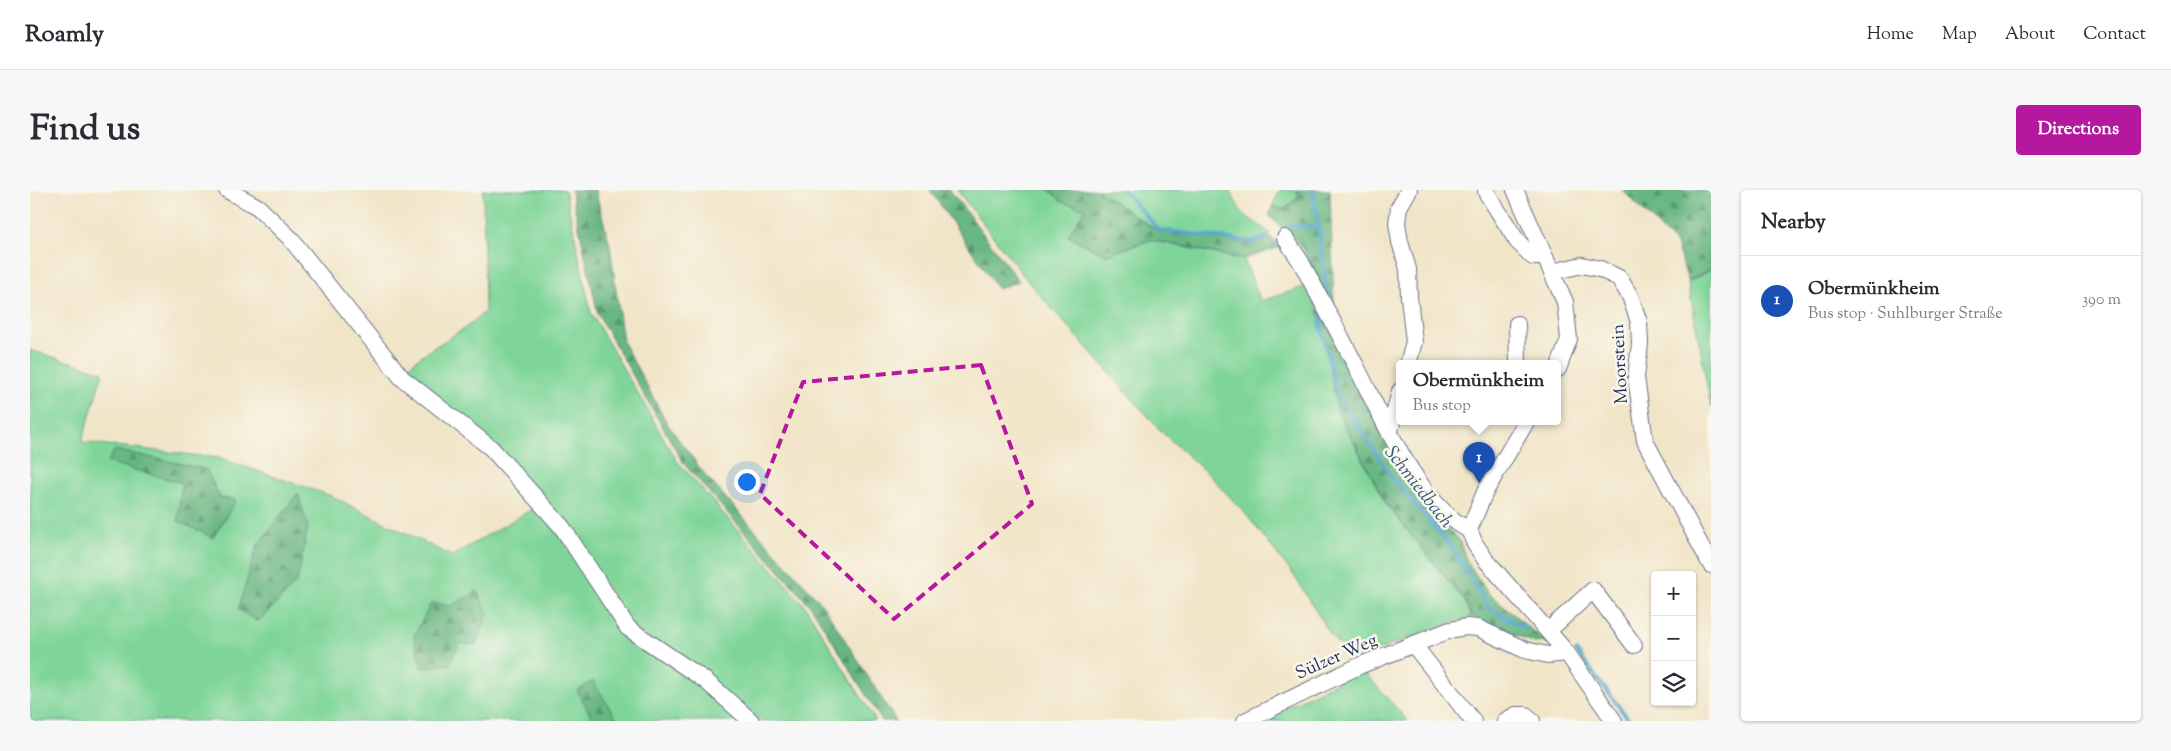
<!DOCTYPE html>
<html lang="en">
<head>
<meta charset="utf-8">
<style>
  :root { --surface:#fff; --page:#f7f7f7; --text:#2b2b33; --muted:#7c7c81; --line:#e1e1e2; --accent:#b5179e }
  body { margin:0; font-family:"Sorts Mill Goudy",serif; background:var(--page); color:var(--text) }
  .controls { position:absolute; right:15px; bottom:15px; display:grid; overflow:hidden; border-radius:5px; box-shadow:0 1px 4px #0004 }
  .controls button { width:45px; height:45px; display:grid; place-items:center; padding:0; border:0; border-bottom:1px solid var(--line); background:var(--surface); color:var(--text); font:25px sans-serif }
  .you { position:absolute; left:716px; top:291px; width:18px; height:18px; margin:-12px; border:4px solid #fff; border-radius:50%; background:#1a73e8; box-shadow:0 0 0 8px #1a73e833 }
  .badge { display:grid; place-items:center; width:32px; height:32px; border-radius:50%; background:var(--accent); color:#fff; font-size:16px; font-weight:700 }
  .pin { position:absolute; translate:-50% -41px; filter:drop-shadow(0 1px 2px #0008) }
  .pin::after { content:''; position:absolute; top:26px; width:18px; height:15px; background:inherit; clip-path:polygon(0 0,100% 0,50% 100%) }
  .popup { position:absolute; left:1366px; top:170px; width:165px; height:65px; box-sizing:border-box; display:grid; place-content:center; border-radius:5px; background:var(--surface); filter:drop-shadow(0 1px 4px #0005); font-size:16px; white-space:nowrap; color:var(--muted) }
  .popup b { font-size:19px; color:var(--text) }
  .popup::after { content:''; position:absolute; left:50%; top:100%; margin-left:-10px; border:10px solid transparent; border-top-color:var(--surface) }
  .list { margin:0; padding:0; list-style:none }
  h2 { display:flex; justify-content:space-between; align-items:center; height:65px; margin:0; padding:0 20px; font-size:21px }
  h2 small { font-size:16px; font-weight:400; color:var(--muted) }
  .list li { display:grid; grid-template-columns:32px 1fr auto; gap:15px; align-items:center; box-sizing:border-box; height:90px; padding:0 20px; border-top:1px solid var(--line) }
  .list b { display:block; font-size:19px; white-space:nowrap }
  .list p { margin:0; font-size:16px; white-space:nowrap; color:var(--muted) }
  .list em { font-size:16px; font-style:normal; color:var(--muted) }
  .icon { flex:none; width:28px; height:28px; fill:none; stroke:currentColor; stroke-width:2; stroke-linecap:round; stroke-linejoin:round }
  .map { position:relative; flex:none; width:1681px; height:531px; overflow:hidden; border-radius:5px }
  header { display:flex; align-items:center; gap:30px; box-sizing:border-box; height:70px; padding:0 25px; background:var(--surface); border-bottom:1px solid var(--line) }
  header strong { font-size:24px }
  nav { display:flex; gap:28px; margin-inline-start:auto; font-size:18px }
  .intro { display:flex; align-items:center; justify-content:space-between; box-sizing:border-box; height:120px; padding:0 30px }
  h1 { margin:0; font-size:35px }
  .button { padding:12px 22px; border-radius:5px; background:var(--accent); color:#fff; font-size:18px; font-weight:700 }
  main { display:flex; gap:30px; padding:0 30px }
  aside { flex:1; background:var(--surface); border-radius:5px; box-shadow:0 1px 4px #0004 }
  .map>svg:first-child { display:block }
  .green { fill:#7fd599; stroke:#4d827c; fill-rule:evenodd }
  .forest { fill:url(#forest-firs); stroke:#417270 }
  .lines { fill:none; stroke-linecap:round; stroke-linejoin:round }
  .stream { stroke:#54a4ce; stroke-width:4 }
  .minor-casing { stroke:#666f83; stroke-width:18 }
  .minor { stroke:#fff; stroke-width:16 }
  .marked { fill:none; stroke:#b5179e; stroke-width:4; stroke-dasharray:10 6; stroke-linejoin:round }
  .labels { text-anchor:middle; stroke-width:5; stroke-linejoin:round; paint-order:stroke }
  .street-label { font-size:18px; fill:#1b2f5e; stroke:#fbf7ec }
  .water-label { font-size:19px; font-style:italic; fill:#2f5885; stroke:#fbf7ec }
</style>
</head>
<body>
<header>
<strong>Roamly</strong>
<nav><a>Home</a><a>Map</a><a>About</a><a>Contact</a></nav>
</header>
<div class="intro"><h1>Find us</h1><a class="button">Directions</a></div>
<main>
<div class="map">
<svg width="1681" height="531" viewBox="0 0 1681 531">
  <defs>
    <pattern id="forest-firs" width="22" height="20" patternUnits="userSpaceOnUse" patternTransform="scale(1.25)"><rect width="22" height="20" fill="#67b681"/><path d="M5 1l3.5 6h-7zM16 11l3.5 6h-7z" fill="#54946d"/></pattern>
  </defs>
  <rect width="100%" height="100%" fill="#fbf7ec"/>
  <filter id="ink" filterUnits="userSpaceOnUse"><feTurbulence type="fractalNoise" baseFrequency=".02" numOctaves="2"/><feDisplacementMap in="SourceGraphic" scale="10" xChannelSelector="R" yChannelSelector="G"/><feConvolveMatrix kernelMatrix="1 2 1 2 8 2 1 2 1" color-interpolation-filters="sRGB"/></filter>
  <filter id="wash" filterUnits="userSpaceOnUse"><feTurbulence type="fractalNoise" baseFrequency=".0096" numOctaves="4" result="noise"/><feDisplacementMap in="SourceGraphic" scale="20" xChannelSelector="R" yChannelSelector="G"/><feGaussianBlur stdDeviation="1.12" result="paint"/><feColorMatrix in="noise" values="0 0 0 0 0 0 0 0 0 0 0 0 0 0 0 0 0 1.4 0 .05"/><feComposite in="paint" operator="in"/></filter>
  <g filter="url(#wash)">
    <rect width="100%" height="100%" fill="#f1e5c8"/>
    <g class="green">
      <path d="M453,0H535L561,123L647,271L775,416L846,531H728L602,436L536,335L380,186L379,176C402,154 434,144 455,121Z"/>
      <path d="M927,0H1019L1033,12L1055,19L1038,46L1074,65L1121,50L1214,70L1231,111L1277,96L1288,120L1308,222L1355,313L1435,412L1441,428L1420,433L1354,458L1319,466L1302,447L1263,384L1215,323L1178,284L1132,242L1000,94Z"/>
      <path d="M1067,0H1199L1212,23L1241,44L1223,54L1126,40Z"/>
      <path d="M1250,0H1266L1269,6L1255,19L1242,17Z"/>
      <path d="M1681,80V217L1658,92Z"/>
      <path d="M0,160L73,182L52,252L189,268L299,305L422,366L504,318L531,347L597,446L673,498L715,531H0ZM176,279L190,308L205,310L148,331L152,293Z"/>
      <path d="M1332,480L1378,531H1228Z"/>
    </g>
    <g class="forest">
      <path d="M541,0H565L580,55L593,152L638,235L676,286L793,415L866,531H852L782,418L654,274L568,125Z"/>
      <path d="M900,0H920L989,91L968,99Z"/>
      <path d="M1019,0H1067L1126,40L1223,54L1241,48L1254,56L1214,69L1121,50L1075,65L1038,45L1055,19L1033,12Z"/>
      <path d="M1266,0H1300L1304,114L1294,101L1272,57L1239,26L1242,17L1255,19L1269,7Z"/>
      <path d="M1592,0H1681V79L1658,91L1646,54Z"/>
      <path d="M1289,119L1398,322L1429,349L1436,369L1457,402L1516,452L1505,453L1442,427L1436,412L1356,313L1308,221Z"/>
      <path d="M85,260L176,279L190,308L206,310L183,348L148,331L152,293L77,272Z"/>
      <path d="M268,303L278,337L267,392L228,432L208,419L227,356Z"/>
      <path d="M447,401L458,424L446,455L429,453L420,474L391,478L384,446L401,413L421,416Z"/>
      <path d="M563,491L588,531H564L547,501Z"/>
    </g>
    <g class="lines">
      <g class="stream">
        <path d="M1093,0L1129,40L1223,52L1238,47"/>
        <path d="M1283,0L1297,101L1296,107"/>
        <path d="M1259,35L1288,37"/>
        <path d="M1293,123L1290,133L1308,205L1362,288L1420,355L1459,418L1496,439"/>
        <path d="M1546,461L1600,531"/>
      </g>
    </g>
  </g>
  <g filter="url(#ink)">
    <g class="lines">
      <g class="minor-casing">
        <g id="minor">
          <path d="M197,0L228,17L260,48L372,188L461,258L532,337L598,438L676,491L721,531"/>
          <path d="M1485,0L1535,112L1539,149L1528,179"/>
          <path d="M1456,2L1487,51L1503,67H1515"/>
          <path d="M1255,48L1271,72C1290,108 1309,143 1328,180C1353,229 1389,315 1439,340"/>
          <path d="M1522,82L1552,75L1570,79L1589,88L1600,106L1609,132L1610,154L1606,187L1615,251L1681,375"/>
          <path d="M1487,134L1488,174"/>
          <path d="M1378,174L1384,152L1379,107L1378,79L1370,52L1367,33L1369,17L1379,0"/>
          <path d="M1496,232L1455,302L1439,340L1445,354L1455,369L1537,463L1584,531"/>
          <path d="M1360,241L1370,201"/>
          <path d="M1518,441L1563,400L1604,455"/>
          <path d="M1383,454L1443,531"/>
          <path d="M1215,531L1331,475L1420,440L1436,437L1448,438L1495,460L1518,465L1537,463"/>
          <path d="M1475,531L1486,525H1496L1502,531"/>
        </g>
      </g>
      <use href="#minor" class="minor"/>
    </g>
  </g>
  <path class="marked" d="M951,175L1002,314L864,429L730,304L773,192Z"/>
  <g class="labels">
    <g class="street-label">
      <text transform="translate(1589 174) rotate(-93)" y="6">Moorstein</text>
      <text transform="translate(1306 466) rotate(-24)" y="6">Sülzer Weg</text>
    </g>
    <g class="water-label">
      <text transform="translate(1390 296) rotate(52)" y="7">Schmiedbach</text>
    </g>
  </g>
</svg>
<div class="controls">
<button>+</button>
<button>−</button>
<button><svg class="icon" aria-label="layers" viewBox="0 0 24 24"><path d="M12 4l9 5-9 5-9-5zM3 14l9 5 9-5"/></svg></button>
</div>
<div class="you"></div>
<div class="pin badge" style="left:1449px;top:293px;background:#1a4fb4">1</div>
<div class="popup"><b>Obermünkheim</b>Bus stop</div>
</div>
<aside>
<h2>Nearby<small></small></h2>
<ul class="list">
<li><span class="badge" style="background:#1a4fb4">1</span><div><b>Obermünkheim</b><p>Bus stop · Suhlburger Straße</p></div><em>390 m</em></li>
</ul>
</aside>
</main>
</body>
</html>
